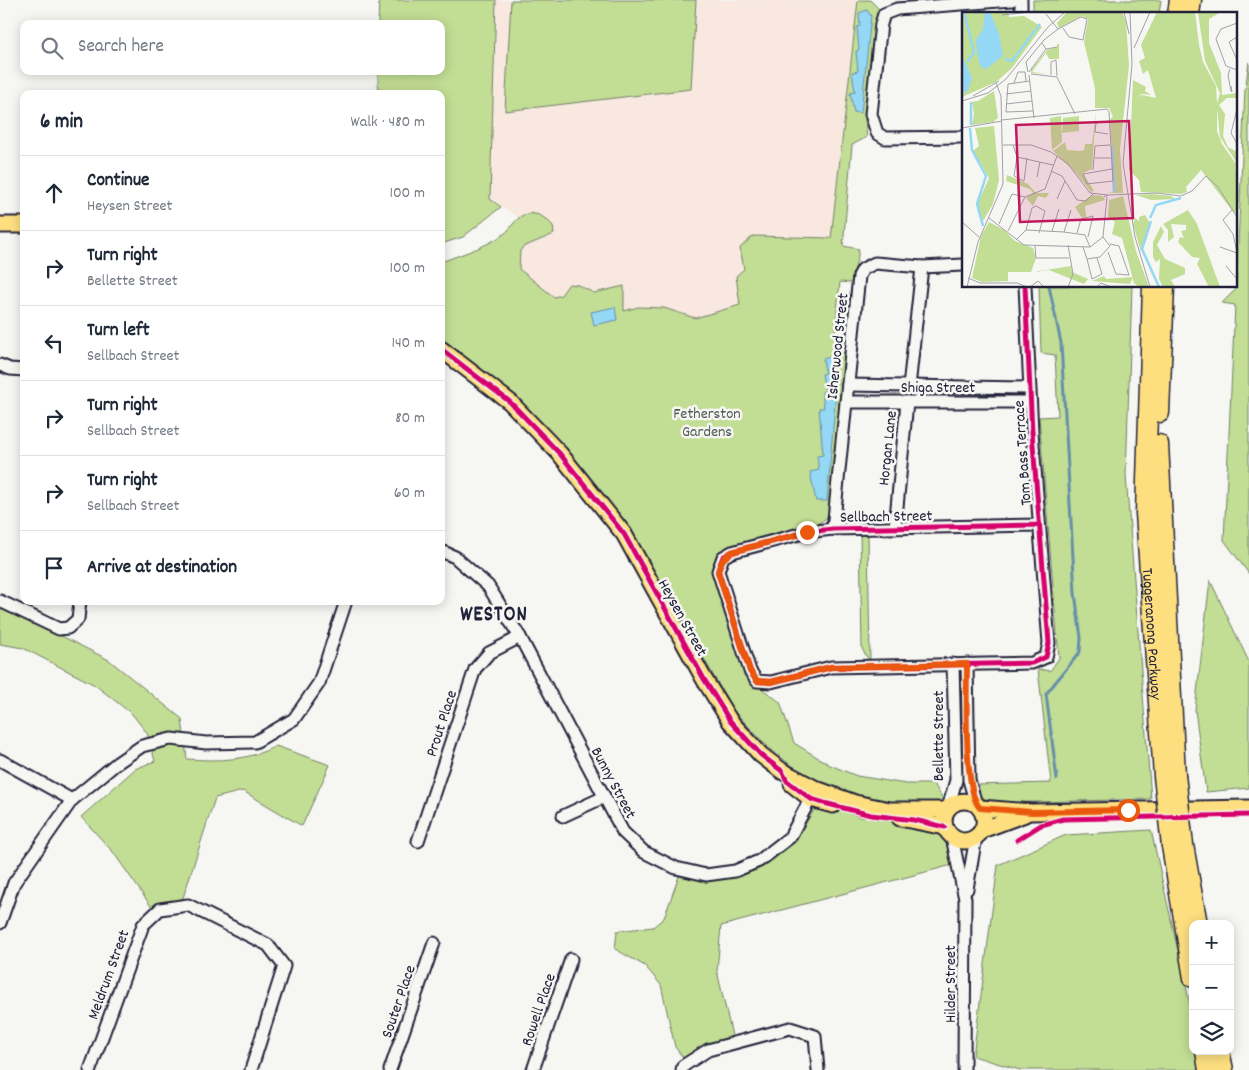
<!DOCTYPE html>
<html lang="en">
<head>
<meta charset="utf-8">
<style>
  :root { --surface:#fff; --page:#f6f6f7; --text:#1f2937; --muted:#747a83; --line:#e0e1e3 }
  body { margin:0; font-family:Dekko,sans-serif; background:var(--page); color:var(--text) }
  .controls { position:absolute; right:15px; bottom:15px; display:grid; overflow:hidden; border-radius:10px; box-shadow:0 2px 12px #0003 }
  .controls button { width:45px; height:45px; display:grid; place-items:center; padding:0; border:0; border-bottom:1px solid var(--line); background:var(--surface); color:var(--text); font:25px sans-serif }
  .stop { position:absolute; width:15px; height:15px; margin:-11px; border:4px solid #ea580c; border-radius:50%; background:#fff }
  .stop.end { background:#ea580c; border-color:#fff; box-shadow:0 1px 5px #0008 }
  .list { margin:0; padding:0; list-style:none }
  h2 { display:flex; justify-content:space-between; align-items:center; height:65px; margin:0; padding:0 20px; font-size:21px }
  h2 small { font-size:16px; font-weight:400; color:var(--muted) }
  .list li { display:grid; grid-template-columns:32px 1fr auto; gap:15px; align-items:center; box-sizing:border-box; height:75px; padding:0 20px; border-top:1px solid var(--line) }
  .list b { display:block; font-size:19px; white-space:nowrap }
  .list p { margin:0; font-size:16px; white-space:nowrap; color:var(--muted) }
  .list em { font-size:16px; font-style:normal; color:var(--muted) }
  .icon { flex:none; width:28px; height:28px; fill:none; stroke:currentColor; stroke-width:2; stroke-linecap:round; stroke-linejoin:round }
  .map { position:relative; flex:none; width:1249px; height:1070px; overflow:hidden }
  .search { position:absolute; background:var(--surface); box-shadow:0 2px 12px #0003; left:20px; top:20px; width:425px; height:55px; display:flex; align-items:center; gap:12px; box-sizing:border-box; padding:0 18px; border-radius:10px; color:var(--muted); font-size:19px }
  .panel { position:absolute; background:var(--surface); box-shadow:0 2px 12px #0003; left:20px; top:90px; width:425px; height:515px; border-radius:10px }
  .map>svg:first-child { display:block }
  .built { fill:#f8e8df }
  .green { fill:#c2dd94; stroke:#728068 }
  .water { fill:#94d8f6; stroke:#668fab }
  .lines { fill:none; stroke-linecap:round; stroke-linejoin:round }
  .stream { stroke:#668fab; stroke-width:3 }
  .minor-casing { stroke:#22223b; stroke-width:15 }
  .major-casing { stroke:#22223b; stroke-width:19 }
  .highway-casing { stroke:#22223b; stroke-width:21 }
  .minor { stroke:#f6f6f2; stroke-width:11 }
  .major { stroke:#fddf80; stroke-width:15 }
  .highway { stroke:#fddf80; stroke-width:18 }
  .highway-bridge-casing { stroke:#22223b; stroke-width:21; stroke-linecap:butt }
  .highway-bridge { stroke:#fddf80; stroke-width:18 }
  .cycleway-casing { stroke:#f6f6f2; stroke-width:8 }
  .cycleway { stroke:#d6006c; stroke-width:5 }
  .route { stroke:#ea580c; stroke-width:6 }
  .labels { text-anchor:middle; stroke-width:5; stroke-linejoin:round; paint-order:stroke }
  .street-label { font-size:16px; fill:#22223b; stroke:#f6f6f2 }
  .park-label { font-size:16px; fill:#525a56; stroke:#f6f6f2 }
  .district-label { font-size:21px; font-weight:bold; letter-spacing:1px; fill:#22223b; stroke:#f6f6f2 }
  .inset-river { fill:none; stroke:#94d8f6; stroke-width:2.5 }
  .inset-road { fill:none; stroke:#a1a1a9; stroke-width:1 }
  .view { fill:#c2185b; fill-opacity:0.15; stroke:#c2185b; stroke-width:2.5 }
  .inset-edge { fill:none; stroke:#22223b; stroke-width:2.5 }
</style>
</head>
<body>
<div class="map">
<svg width="1249" height="1070" viewBox="0 0 1249 1070">
  <rect width="100%" height="100%" fill="#f6f6f2"/>
  <filter id="ink" filterUnits="userSpaceOnUse"><feTurbulence type="fractalNoise" baseFrequency=".02" numOctaves="2"/><feDisplacementMap in="SourceGraphic" scale="10" xChannelSelector="R" yChannelSelector="G"/><feConvolveMatrix kernelMatrix="1 2 1 2 8 2 1 2 1" color-interpolation-filters="sRGB"/></filter>
  <g filter="url(#ink)">
    <path class="built" d="M496,0H858L831,238L753,236L740,248L744,269L736,276L741,305L695,318L664,308L638,307L623,311L624,286L594,293L579,285L557,297H554L519,269L520,251L523,247L554,234L526,213L519,218L490,199Z"/>
    <g class="green">
      <path d="M379,0H496L490,199L501,207L463,237L441,244V94H378V71H441V24H378Z"/>
      <path d="M511,0H696L691,89L505,111Z"/>
      <path d="M858,0H870L879,9L865,120L867,137L852,145L843,246L859,249C858,262 853,270 851,283L840,282L833,351L844,353L829,515C820,530 741,548 721,554L715,562L714,575L756,684L780,702L794,743L830,765L857,776L906,784H934L943,799L933,804H907L876,800L837,790L797,770L767,746L733,710L643,551L569,451L524,406L479,367L441,342V257L444,261C464,253 486,247 504,234C511,229 517,215 527,214C538,212 546,218 553,226L554,234L523,247L520,251L519,269L554,297L561,295L569,284L578,285L594,293L624,286V311L638,307L664,308L695,318L740,305L736,276L744,269L740,248L753,236L831,238Z"/>
      <path d="M1033,0H1161L1159,14H1033Z"/>
      <path d="M1249,62V574L1224,540L1235,305L1222,303L1236,289L1245,90Z"/>
      <path d="M1039,286H1132L1126,476L1151,799L995,803L979,796L975,785L1051,783L1038,669L1050,671L1059,658L1039,417L1058,416L1055,355L1041,353Z"/>
      <path d="M860,533H868L870,662L862,649Z"/>
      <path d="M1210,580L1249,662V788L1206,792L1195,710Z"/>
      <path d="M0,605L109,660L182,719L187,759C219,761 247,761 276,746L330,765L302,826L243,791L215,798L182,901L153,909L113,852L81,817L135,769L155,761L147,733L132,714L95,685L23,648L0,644Z"/>
      <path d="M823,807L836,808L860,817L942,827L956,864L721,926L717,971L733,1040L684,1059L675,1047L661,985L645,966L615,949L617,931L653,927L664,918L679,876C747,884 779,870 814,810Z"/>
      <path d="M1151,830L1193,1018V1051H1200L1204,1070H1020L973,1056L998,865L1066,835Z"/>
    </g>
    <g class="water">
      <path d="M867,10L871,16L861,113L854,112L850,93L855,92L852,72L858,71L856,51L859,50L857,27L860,26L859,13Z"/>
      <path d="M615,307L617,320L594,325L591,312Z"/>
      <path d="M830,357L837,379L827,501H816L810,472L819,470L817,456L823,455L819,408H824L822,392L825,391L822,374L825,373L823,359Z"/>
    </g>
    <g class="lines">
      <path class="stream" d="M1049,286L1061,343L1075,593L1081,638L1080,652L1046,694L1057,779"/>
      <g class="minor-casing">
        <g id="minor">
          <path d="M1021,14V0"/>
          <path d="M963,137L885,138L877,133L871,114L881,24L884,14L897,9L1012,0"/>
          <path d="M1025,286L1032,432L1049,643L1046,657L1032,663L831,667L771,682L757,681L750,671L718,571L723,557L732,552L807,532L833,529L1039,525"/>
          <path d="M0,365L10,369L24,370"/>
          <path d="M848,385L1029,388"/>
          <path d="M909,387L922,267"/>
          <path d="M846,402H1030"/>
          <path d="M895,528L907,402"/>
          <path d="M833,529L859,276L863,269L875,263L922,267L963,265"/>
          <path d="M441,551L455,557L488,586L520,637L623,832L644,852L676,868L706,875L735,871L759,861L790,837L814,792"/>
          <path d="M0,601L59,629L68,628L78,619L80,601"/>
          <path d="M967,664L969,780L976,804"/>
          <path d="M0,760L72,800"/>
          <path d="M948,808L956,780L953,664"/>
          <path d="M563,816L604,797"/>
          <path d="M952,837L965,899L964,1070"/>
          <path d="M418,841L475,669L489,653L520,637"/>
          <path d="M967,889L976,837"/>
          <path d="M0,923L14,883L72,800L117,763L142,746L171,739L206,743L255,742L294,719L319,683L346,601"/>
          <path d="M90,1070L143,925L160,909L188,905L268,945L284,966L251,1070"/>
          <path d="M390,1070L434,943"/>
          <path d="M533,1070L571,959"/>
          <path d="M682,1070L683,1066L708,1050L790,1028L815,1036L818,1070"/>
        </g>
      </g>
      <g class="major-casing">
        <g id="major">
          <path d="M0,225H24"/>
          <path d="M441,349L510,402L560,454L624,534L704,679L730,721L761,755L782,771L816,789L855,803L890,810H947"/>
          <path d="M792,784L811,799L833,805"/>
          <path d="M980,808L1031,812L1249,808"/>
          <path d="M900,818L945,827C960,859 1002,829 976,804C959,796 940,806 945,827"/>
          <path d="M982,830L1025,814"/>
        </g>
      </g>
      <g class="highway-casing">
        <g id="highway">
          <path d="M1177,14L1179,0"/>
          <path d="M1190,14L1192,0"/>
          <path id="s1" d="M1152,286L1145,513L1163,776"/>
          <path d="M1160,413L1165,286"/>
          <path d="M1159,444L1176,775"/>
          <path d="M1184,845L1198,924"/>
          <path d="M1171,846L1193,978"/>
          <path d="M1205,1051L1208,1070"/>
          <path d="M1220,1051L1224,1070"/>
        </g>
      </g>
      <use href="#minor" class="minor"/>
      <use href="#major" class="major"/>
      <use href="#highway" class="highway"/>
      <g class="highway-bridge-casing">
        <g id="highway-bridge">
          <path d="M1176,775L1184,845"/>
          <path d="M1163,776L1171,846"/>
        </g>
      </g>
      <use href="#highway-bridge" class="highway-bridge"/>
      <g class="cycleway-casing">
        <g id="cycleway">
          <path d="M1025,286L1032,432L1049,643L1046,657L1032,663L831,667L771,682L757,681L750,671L718,571L723,557L732,552L807,532L833,529L1039,525"/>
          <path d="M441,349L510,402L560,454L624,534L704,679L730,721L761,755L782,771L787,781L811,799L824,803L871,815L914,820L945,827"/>
          <path d="M1017,840L1041,825L1063,819L1249,815"/>
        </g>
      </g>
      <use href="#cycleway" class="cycleway"/>
    </g>
  </g>
  <g class="lines" filter="url(#ink)">
    <path class="route" d="M807,532L732,552C723,558 721,561 718,572L750,671L757,681L771,682L831,667L967,664C967,691 963,792 980,808L1031,812L1128,810"/>
  </g>
  <g class="labels">
    <g class="street-label">
      <text transform="translate(836 346) rotate(-84)" y="6">Isherwood Street</text>
      <text x="938" y="392">Shiga Street</text>
      <text transform="translate(886 448) rotate(-84)" y="6">Horgan Lane</text>
      <text transform="translate(1021 453) rotate(-94)" y="6">Tom Bass Terrace</text>
      <text transform="translate(886 515) rotate(-1)" y="6">Sellbach Street</text>
      <text transform="translate(684 617) rotate(61)" y="6">Heysen Street</text>
      <text dy="6" stroke="none"><textPath href="#s1" startOffset="348">Tuggeranong Parkway</textPath></text>
      <text transform="translate(440 723) rotate(-72)" y="6">Prout Place</text>
      <text transform="translate(937 736) rotate(-90)" y="6">Bellette Street</text>
      <text transform="translate(615 782) rotate(62)" y="6">Bunny Street</text>
      <text transform="translate(107 974) rotate(-70)" y="6">Meldrum Street</text>
      <text transform="translate(949 984) rotate(-90)" y="6">Hilder Street</text>
      <text transform="translate(397 1001) rotate(-71)" y="6">Souter Place</text>
      <text transform="translate(537 1009) rotate(-71)" y="6">Rowell Place</text>
    </g>
    <g class="park-label">
      <text x="707" y="418">Fetherston<tspan x="707" dy="18">Gardens</tspan></text>
    </g>
    <g class="district-label">
      <text x="494" y="620">WESTON</text>
    </g>
  </g>
  <g transform="translate(962 12)">
    <rect width="275" height="275" fill="#f6f6f2"/>
    <path d="M0,0H46L47,5L62,4L80,15L50,56L34,70L0,85ZM105,0H160L164,10L167,54L158,137L161,181H145L152,180L148,107L151,105L147,96H133V76L122,30L126,7L120,4L97,16L95,11ZM195,0H233L237,33L241,50L254,74L255,91L258,81L243,49L236,0H259L247,7V31L259,61L260,83L275,81V86H265L257,93L263,102L261,124L266,135L275,140V151L258,125L255,96V119L260,132L274,152L273,159L275,153V198L272,201L239,158L224,175L225,180L219,182L179,180L177,168L167,158L171,68L184,75L183,79L189,83L180,82L175,86L180,83L194,86L186,58L181,62L177,49L183,46L179,33ZM95,32H97V47H87L84,41L70,60L87,62L69,61V58L85,38L95,35ZM32,79L36,106L31,110L10,113L12,102L10,90L16,89ZM134,100L130,157L121,161L132,179L129,180L114,161L91,139L103,130L105,138L118,139L122,138L123,132H130ZM99,104L100,130L90,138L88,106ZM117,104V119L100,121L101,106ZM32,114L37,168L31,192L21,209L15,193L27,166L11,139L17,134L13,116ZM45,163L66,172L74,181H87L84,186L76,184L71,194L64,186L71,181L68,177L44,169ZM190,182L209,184L213,187L189,188L174,183ZM130,183L141,184L143,188L123,194L124,205L120,206L113,195ZM161,184L174,239L187,275H177L172,271L160,226L150,222L153,210L146,205L147,188ZM226,198L235,212L258,275H247L235,252L238,246L230,245L216,230L218,225L222,226L219,219L224,218V213L209,212L212,225L206,230V218L201,212ZM183,203L189,213L179,240L171,212L173,206L177,209V205ZM27,210L42,218L53,229L71,236L74,246L69,260H46V269L20,270L10,266L19,224ZM199,214L202,220L195,233L203,247L223,256V262L209,268L213,275H201L197,267L198,247L194,250L191,245V230ZM109,254L110,260L126,267L122,272L87,258L71,260ZM142,264L144,267L171,265L168,272L130,269Z" fill="#c2dd94"/>
    <path d="M23,0H28L37,22L41,44L24,57L19,55L16,47L14,28L21,17ZM0,44L10,66L5,81L0,78Z" fill="#94d8f6"/>
    <path class="inset-river" d="M2,0L12,40L5,50M43,47L50,49L78,12M9,90V113M8,116L10,138L24,164L15,192L21,214M150,134L152,180M188,206L194,193L219,186M189,209L180,237L197,275"/>
    <path class="inset-road" d="M162,0L167,22M168,0L170,52L161,151L173,225L188,275M40,3L68,0M275,11L259,17L254,27L264,54L275,58M96,17L119,5L125,7L121,28L107,25L101,16M275,25L267,30L275,48M80,31L84,37L95,35M172,36L188,0M268,57L266,63L269,79L270,80L269,74M66,60L64,50L82,28L96,17L84,2M67,60L84,37M69,62L95,65L113,102M67,63L72,106M89,63V50L94,48L95,64M68,69L46,72L44,100L71,99M52,71L56,60H63L64,69M44,82L69,79M11,84L37,69M0,89L26,81L44,67L86,15L103,0M44,92L70,89M275,97L269,121L275,132M147,100L151,169L125,172L121,162L150,157M40,108L145,97L147,100M0,116L40,109M146,122L133,120L134,111L147,109M41,133H69L89,140L106,152L128,181L146,183L142,185M51,133L55,145L91,153M55,145L52,164L62,169L65,146M133,146H149M131,158L133,134L148,133M89,159L100,164L115,188L124,189L131,182M75,165L78,150M146,183L194,181L219,184L230,179L244,164L256,175L275,205M95,187L103,169M270,198L261,208L271,222L275,240M27,206L62,233L128,235L141,225L145,185M0,210L17,225M37,212L50,182L63,185M64,218L70,196L74,194L83,199L77,221M46,219L63,185L83,177L95,144M90,219L97,197M102,220L109,198M115,221L119,207L131,204L126,225M54,228L64,218L102,220L123,223L128,235M106,233L111,262L106,275M73,234L74,246H107M121,235L125,247L138,245L148,234L141,225M258,235L275,241M146,240L154,262L167,263L157,234L148,232M125,247L130,267L140,262L135,246M264,254L275,267M6,266L18,271H55L65,275M5,275L16,230L41,172L39,84L34,71M68,275L76,269L82,275M135,275L139,271L149,275"/>
    <path class="view" d="M167,109L171,206L58,210L54,113Z"/>
    <rect width="275" height="275" class="inset-edge"/>
  </g>
</svg>
<div class="controls">
<button>+</button>
<button>−</button>
<button><svg class="icon" aria-label="layers" viewBox="0 0 24 24"><path d="M12 4l9 5-9 5-9-5zM3 14l9 5 9-5"/></svg></button>
</div>
<div class="stop" style="left:1128px;top:810px"></div>
<div class="stop end" style="left:807px;top:532px"></div>
<div class="search"><svg class="icon" aria-label="search" viewBox="0 0 24 24"><circle cx="10" cy="10" r="6"/><path d="M15 15l6 6"/></svg>Search here</div>
<section class="panel">
<h2>6 min<small>Walk · 480 m</small></h2>
<ul class="list">
<li><svg class="icon" aria-label="ahead" viewBox="0 0 24 24"><path d="M12 20V5M6 11l6-6 6 6"/></svg><div><b>Continue</b><p>Heysen Street</p></div><em>100 m</em></li>
<li><svg class="icon" aria-label="right" viewBox="0 0 24 24"><path d="M7 20v-9h11M14 6l5 5-5 5"/></svg><div><b>Turn right</b><p>Bellette Street</p></div><em>100 m</em></li>
<li><svg class="icon" aria-label="left" viewBox="0 0 24 24"><path d="M17 20v-9H6M10 6l-5 5 5 5"/></svg><div><b>Turn left</b><p>Sellbach Street</p></div><em>140 m</em></li>
<li><svg class="icon" aria-label="right" viewBox="0 0 24 24"><path d="M7 20v-9h11M14 6l5 5-5 5"/></svg><div><b>Turn right</b><p>Sellbach Street</p></div><em>80 m</em></li>
<li><svg class="icon" aria-label="right" viewBox="0 0 24 24"><path d="M7 20v-9h11M14 6l5 5-5 5"/></svg><div><b>Turn right</b><p>Sellbach Street</p></div><em>60 m</em></li>
<li><svg class="icon" aria-label="arrive" viewBox="0 0 24 24"><path d="M6 21V4h12l-3 4 3 4H6"/></svg><div><b>Arrive at destination</b></div></li>
</ul>
</section>
</div>
</body>
</html>
